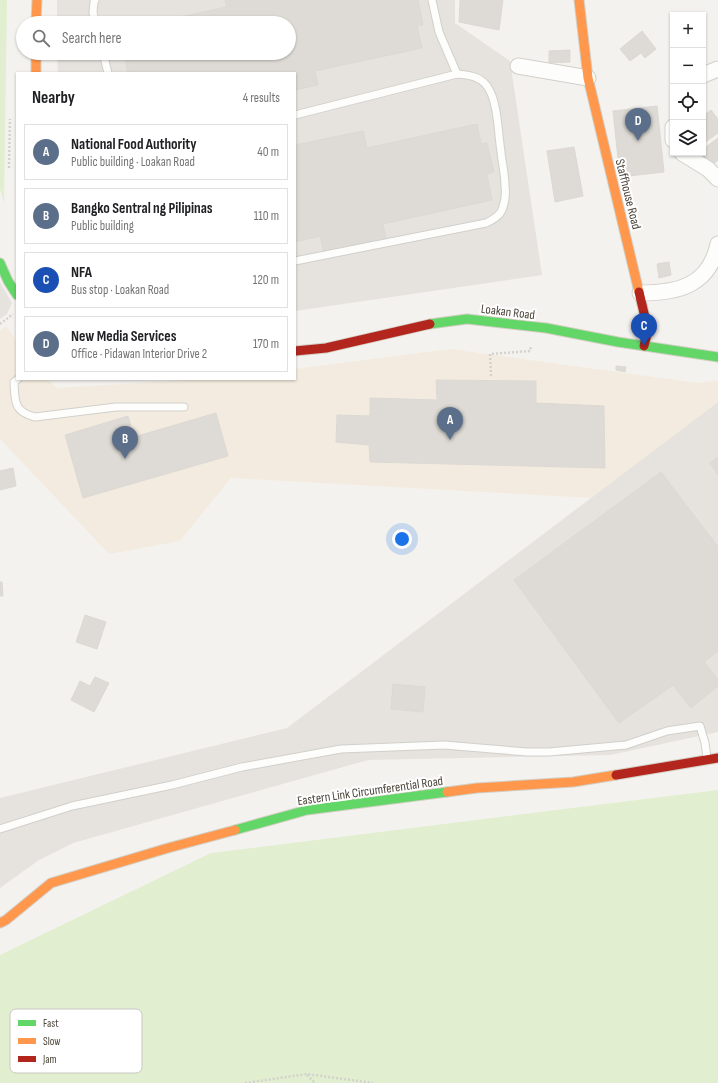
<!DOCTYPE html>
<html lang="en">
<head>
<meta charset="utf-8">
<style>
  :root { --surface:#fff; --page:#f6f6f6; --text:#202124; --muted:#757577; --line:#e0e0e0; --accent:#868178 }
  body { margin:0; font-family:"Sofia Sans Condensed",sans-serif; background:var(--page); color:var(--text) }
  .controls { position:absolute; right:12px; top:12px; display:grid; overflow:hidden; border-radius:0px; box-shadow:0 1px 3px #0004 }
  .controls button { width:36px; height:36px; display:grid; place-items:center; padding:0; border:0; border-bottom:1px solid var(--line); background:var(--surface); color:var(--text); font:20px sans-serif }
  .you { position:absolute; left:402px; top:539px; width:14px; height:14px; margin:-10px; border:3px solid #fff; border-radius:50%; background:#1a73e8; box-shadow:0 0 0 6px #1a73e833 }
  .badge { display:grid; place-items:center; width:26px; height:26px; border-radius:50%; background:var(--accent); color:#fff; font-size:13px; font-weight:700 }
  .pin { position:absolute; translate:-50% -33px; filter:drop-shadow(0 1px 2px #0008) }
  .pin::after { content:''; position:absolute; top:21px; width:14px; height:12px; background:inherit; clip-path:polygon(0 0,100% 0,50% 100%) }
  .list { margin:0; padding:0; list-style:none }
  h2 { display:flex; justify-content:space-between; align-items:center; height:52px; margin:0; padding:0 16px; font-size:17px }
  h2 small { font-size:13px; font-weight:400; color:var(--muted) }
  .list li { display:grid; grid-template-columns:26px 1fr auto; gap:12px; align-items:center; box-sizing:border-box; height:56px; margin:0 8px 8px; padding:0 8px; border:1px solid var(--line); border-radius:0px }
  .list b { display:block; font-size:15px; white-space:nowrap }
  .list p { margin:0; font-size:13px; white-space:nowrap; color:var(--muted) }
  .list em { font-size:13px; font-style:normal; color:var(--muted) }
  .icon { flex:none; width:22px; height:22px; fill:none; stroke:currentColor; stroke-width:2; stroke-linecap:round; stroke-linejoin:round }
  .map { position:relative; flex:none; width:718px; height:1083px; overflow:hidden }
  .search { position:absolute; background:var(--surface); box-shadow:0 1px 3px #0004; left:16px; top:16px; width:280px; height:44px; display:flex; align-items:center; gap:10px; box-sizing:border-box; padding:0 14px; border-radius:22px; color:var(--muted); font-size:15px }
  .panel { position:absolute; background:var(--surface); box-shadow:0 1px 3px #0004; left:16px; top:72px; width:280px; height:308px; border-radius:0px }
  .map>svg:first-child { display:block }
  .commercial { fill:#f3ebdf }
  .industrial { fill:#e6e2de }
  .green { fill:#e1eecf }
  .building { fill:#dedbd6; stroke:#dcd9d4 }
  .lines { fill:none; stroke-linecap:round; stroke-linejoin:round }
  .lane-casing { stroke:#d2d0cb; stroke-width:9 }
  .street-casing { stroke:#d2d0cb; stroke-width:17 }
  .fast-casing { stroke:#d3cfc5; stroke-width:11 }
  .slow-casing { stroke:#d3cfc5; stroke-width:11 }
  .jam-casing { stroke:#d3cfc5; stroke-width:11 }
  .path { stroke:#d3d2cc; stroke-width:2.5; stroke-dasharray:2 2; stroke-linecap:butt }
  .lane { stroke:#fdfdfc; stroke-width:7 }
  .street { stroke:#fdfdfc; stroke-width:15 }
  .fast { stroke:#63d668; stroke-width:9 }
  .slow { stroke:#ff974d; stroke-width:9 }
  .jam { stroke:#b3261e; stroke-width:9 }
  .labels { text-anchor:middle; stroke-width:4; stroke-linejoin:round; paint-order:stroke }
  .street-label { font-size:13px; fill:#4b4439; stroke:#fff }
  .key { fill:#fff; stroke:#c9c7c4; stroke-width:1 }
  .key-label { font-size:11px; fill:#4b4439 }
</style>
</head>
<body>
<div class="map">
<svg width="718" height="1083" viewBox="0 0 718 1083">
  <rect width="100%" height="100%" fill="#f4f2ee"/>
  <path class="commercial" d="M6,326L17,342V379H47L57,388L203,379H295V369L450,349L698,383L718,380V402L591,498L231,478L180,541L109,554L0,439V331Z"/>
  <g class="industrial">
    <path d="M57,0H455V23L510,61L542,275L295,311V73H58L57,53H289V23H57Z"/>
    <path d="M0,282L12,303L7,314L0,319Z"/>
    <path d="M718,402V732L610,755L368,760L73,843L39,860L0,888V798L287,728Z"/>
  </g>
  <g class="green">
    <path d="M0,0H7L4,203L0,189Z"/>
    <path d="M718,790V1083H0V955L211,853Z"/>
  </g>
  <g class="building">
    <path d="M225,0H418L423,25L417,26L422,48L315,71L318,85L295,90V73H128L124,53H289V23H152L227,7Z"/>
    <path d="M460,0H503L499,30L459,22Z"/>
    <path d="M642,31L656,49L645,58L641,53L630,61L620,49Z"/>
    <path d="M570,50V62L549,63V51Z"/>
    <path d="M657,106L664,172L620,177L613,111Z"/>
    <path d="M711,110L718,119V133L703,144V116Z"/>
    <path d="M477,124L481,144L487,143L494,172L487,174L492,200L383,224L386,240L324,253L320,236L295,242V145L363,131L367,148Z"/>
    <path d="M718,138V160L709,168L698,153H703V149Z"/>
    <path d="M574,147L583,196L555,202L547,151Z"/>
    <path d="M669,262L671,275L659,278L657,264Z"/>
    <path d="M616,366L626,367L625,372L616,370Z"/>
    <path d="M436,380L536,381V403L604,406L605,468L370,462L369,445L336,442L337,415L370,416V398L437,400Z"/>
    <path d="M216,413L228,456L83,498L65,435L128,416L134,437Z"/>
    <path d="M718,457V475L710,463Z"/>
    <path d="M13,468L16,486L0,490V471Z"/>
    <path d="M661,472L718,547V651L704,662L718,679V686L691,708L673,685L619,723L514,580Z"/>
    <path d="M0,582H2L3,596H0Z"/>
    <path d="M85,615L106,622L97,649L76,642Z"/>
    <path d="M95,677L109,683L94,712L71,700L80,681L90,686Z"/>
    <path d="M393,684L425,687L423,712L391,709Z"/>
  </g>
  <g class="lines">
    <g class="lane-casing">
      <g id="lane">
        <path d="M95,0L94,2L93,12L95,23"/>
        <path d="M432,0L439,32L457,74"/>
        <path d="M103,53L108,73"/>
        <path d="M295,115L457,74C468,75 480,76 487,86C498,101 498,133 501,152C502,163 505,174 505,186C506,193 505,202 502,210C499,217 492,220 486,223L295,261"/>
        <path d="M18,379L14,382C15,402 14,412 35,417L116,407H184"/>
        <path d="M0,829L72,806L172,785L242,767L341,749L444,745L527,752H549L626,745L667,731L700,726L705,743L707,758"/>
      </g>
    </g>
    <g class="street-casing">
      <g id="street">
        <path d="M518,66L588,78"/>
        <path d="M703,75L718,69"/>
        <path d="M673,127V140"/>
        <path d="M682,153L708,169L718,179"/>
        <path d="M640,293C678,293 709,286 718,244"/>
      </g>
    </g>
    <g class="fast-casing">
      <g id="fast">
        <path d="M0,263L8,281L17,295"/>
        <path d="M430,324L467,319L546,328L618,342L718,357"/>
        <path d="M235,830L307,810L447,792"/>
      </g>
    </g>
    <g class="slow-casing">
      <g id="slow">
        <path d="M579,0L588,78L639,292"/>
        <path d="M36,23L37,0"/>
        <path d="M36,53V73"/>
        <path d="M447,792L477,788L573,782L616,775"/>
        <path d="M0,923L6,920L51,883L168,848L235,830"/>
      </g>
    </g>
    <g class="jam-casing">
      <g id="jam">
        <path d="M639,292L648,330L644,346"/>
        <path d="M295,351L326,348L430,324"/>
        <path d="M616,775L718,758"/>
      </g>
    </g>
    <g class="path">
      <path d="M9,168L10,119"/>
      <path d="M0,324L13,314"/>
      <path d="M491,376L490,354L530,351L531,346"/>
      <path d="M307,1075L315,1083"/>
      <path d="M245,1083L307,1074L373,1083"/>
    </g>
    <use href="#lane" class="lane"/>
    <use href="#street" class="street"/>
    <use href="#fast" class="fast"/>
    <use href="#slow" class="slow"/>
    <use href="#jam" class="jam"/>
  </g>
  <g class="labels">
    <g class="street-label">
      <text transform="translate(629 194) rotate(76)" y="5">Staffhouse Road</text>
      <text transform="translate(508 311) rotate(7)" y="5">Loakan Road</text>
      <text transform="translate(370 790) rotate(-8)" y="5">Eastern Link Circumferential Road</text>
    </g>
  </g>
  <rect x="10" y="1009" width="132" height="64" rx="6" class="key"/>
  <rect x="18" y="1020" width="18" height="6" fill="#63d668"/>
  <rect x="18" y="1038" width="18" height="6" fill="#ff974d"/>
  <rect x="18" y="1056" width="18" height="6" fill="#b3261e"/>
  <g class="key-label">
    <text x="43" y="1027">Fast</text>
    <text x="43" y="1045">Slow</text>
    <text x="43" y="1063">Jam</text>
  </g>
</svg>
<div class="controls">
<button>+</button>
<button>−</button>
<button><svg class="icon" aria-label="locate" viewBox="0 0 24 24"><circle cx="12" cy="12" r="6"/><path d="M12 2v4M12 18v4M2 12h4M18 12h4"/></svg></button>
<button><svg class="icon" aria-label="layers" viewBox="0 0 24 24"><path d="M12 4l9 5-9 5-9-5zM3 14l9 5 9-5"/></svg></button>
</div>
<div class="you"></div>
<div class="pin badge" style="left:450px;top:440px;background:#5c6f8a">A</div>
<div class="pin badge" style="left:125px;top:459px;background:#5c6f8a">B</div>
<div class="pin badge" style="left:644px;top:346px;background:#1a4fb4">C</div>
<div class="pin badge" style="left:638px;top:141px;background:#5c6f8a">D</div>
<div class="search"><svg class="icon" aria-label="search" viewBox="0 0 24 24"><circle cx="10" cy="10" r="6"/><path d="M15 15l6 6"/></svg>Search here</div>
<section class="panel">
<h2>Nearby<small>4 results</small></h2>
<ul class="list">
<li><span class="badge" style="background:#5c6f8a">A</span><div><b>National Food Authority</b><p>Public building · Loakan Road</p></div><em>40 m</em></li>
<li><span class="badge" style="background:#5c6f8a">B</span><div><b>Bangko Sentral ng Pilipinas</b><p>Public building</p></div><em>110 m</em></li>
<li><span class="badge" style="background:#1a4fb4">C</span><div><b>NFA</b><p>Bus stop · Loakan Road</p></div><em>120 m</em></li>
<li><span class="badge" style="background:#5c6f8a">D</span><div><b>New Media Services</b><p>Office · Pidawan Interior Drive 2</p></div><em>170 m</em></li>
</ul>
</section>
</div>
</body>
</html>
